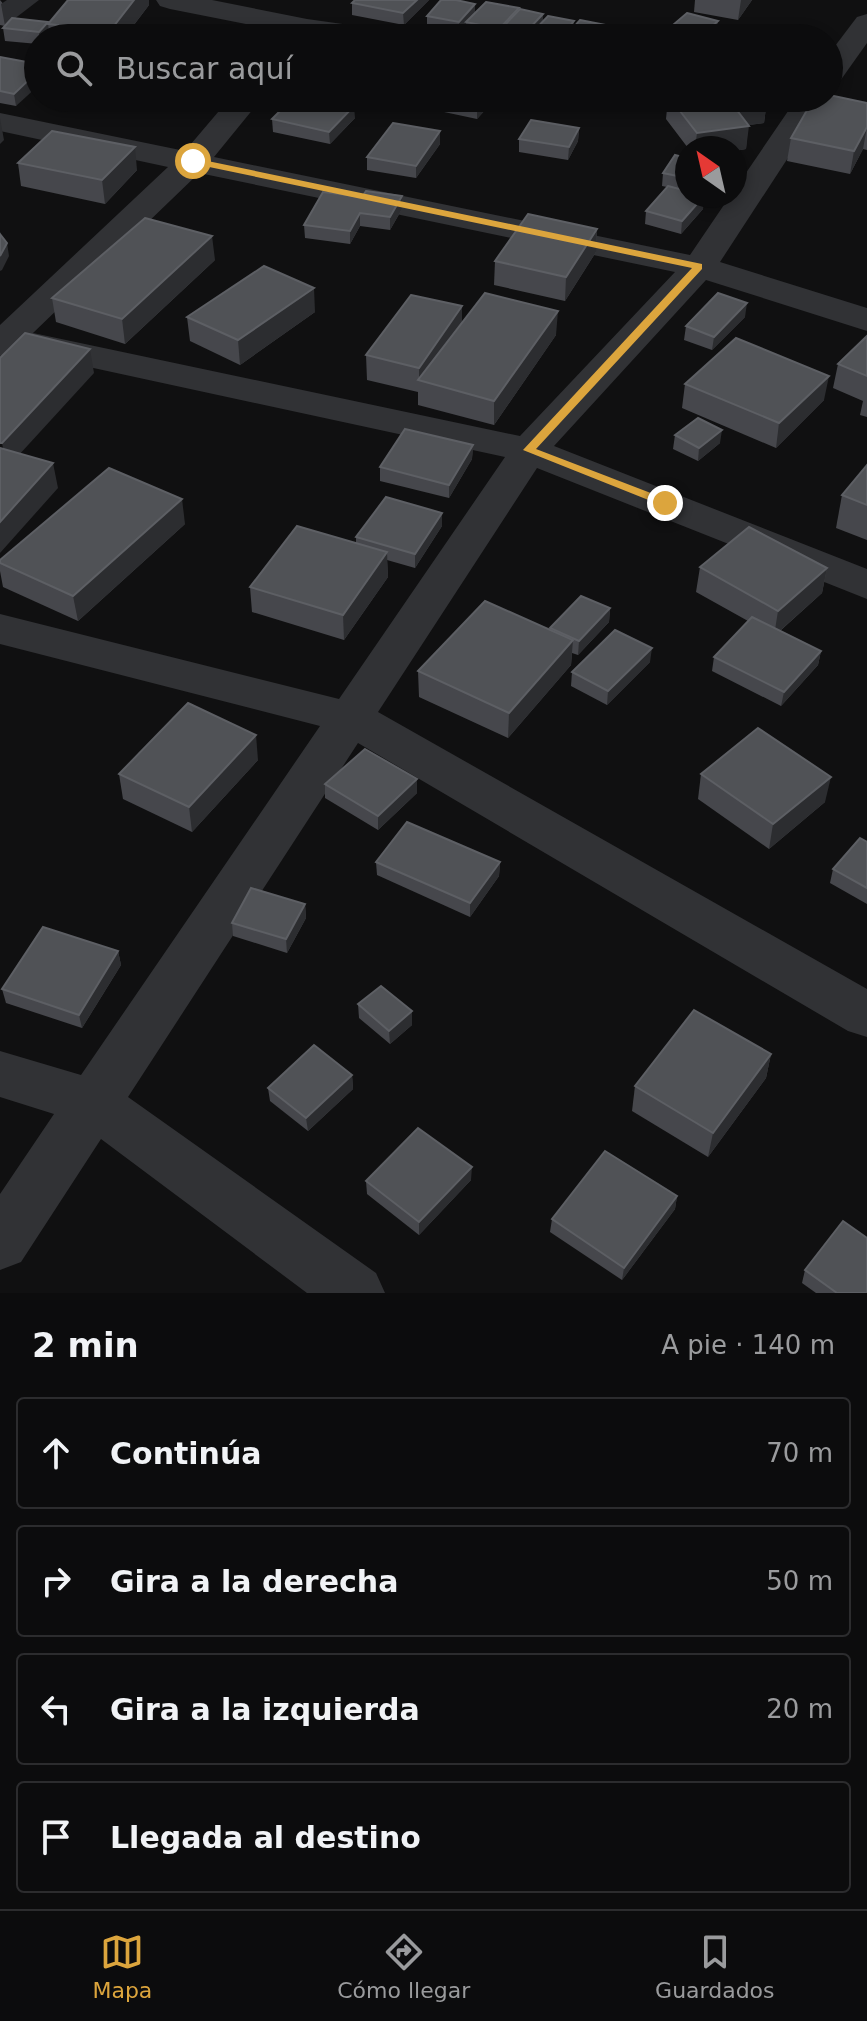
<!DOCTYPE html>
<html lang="es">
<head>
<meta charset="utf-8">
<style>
  :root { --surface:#0c0c0d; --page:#1a1a1b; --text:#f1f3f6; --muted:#9a9b9d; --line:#2c2c2e; --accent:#dca53d }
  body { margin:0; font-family:"DejaVu Sans",sans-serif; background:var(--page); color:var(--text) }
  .compass { position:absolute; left:675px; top:136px; width:72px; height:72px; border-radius:50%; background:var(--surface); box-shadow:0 4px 12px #0003; rotate:326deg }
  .stop { position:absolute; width:24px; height:24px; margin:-18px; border:6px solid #dca53d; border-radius:50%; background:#fff }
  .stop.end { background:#dca53d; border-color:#fff; box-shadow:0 2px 8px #0008 }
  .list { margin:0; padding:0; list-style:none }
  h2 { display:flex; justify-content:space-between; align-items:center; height:104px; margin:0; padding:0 32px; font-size:34px }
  h2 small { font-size:26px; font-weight:400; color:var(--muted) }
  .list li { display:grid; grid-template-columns:52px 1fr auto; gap:24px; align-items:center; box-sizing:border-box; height:112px; margin:0 16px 16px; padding:0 16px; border:2px solid var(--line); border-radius:8px }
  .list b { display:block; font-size:30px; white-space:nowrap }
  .list em { font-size:26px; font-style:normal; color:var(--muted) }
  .icon { flex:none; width:44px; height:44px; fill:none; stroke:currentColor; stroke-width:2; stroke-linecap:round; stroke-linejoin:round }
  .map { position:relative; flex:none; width:867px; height:1293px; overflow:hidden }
  .search { position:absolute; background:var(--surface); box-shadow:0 4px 12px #0003; left:24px; right:24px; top:24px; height:88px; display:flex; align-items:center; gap:20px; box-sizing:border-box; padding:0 28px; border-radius:44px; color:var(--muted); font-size:30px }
  .sheet { height:616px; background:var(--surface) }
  nav { display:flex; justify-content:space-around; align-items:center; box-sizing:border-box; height:112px; border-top:2px solid var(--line); background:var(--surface); font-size:22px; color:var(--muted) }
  nav a { display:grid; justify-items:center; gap:4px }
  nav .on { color:var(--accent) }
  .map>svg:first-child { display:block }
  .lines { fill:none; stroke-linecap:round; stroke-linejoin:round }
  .minor { fill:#313235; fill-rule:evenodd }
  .wall { fill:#46474c }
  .shaded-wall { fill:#2c2d30 }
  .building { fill:#505256; stroke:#5d5f64; stroke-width:2 }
  .route { fill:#dca53d }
</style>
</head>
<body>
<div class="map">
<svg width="867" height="1293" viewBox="0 0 867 1293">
  <rect width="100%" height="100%" fill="#101011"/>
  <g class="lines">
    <g class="minor">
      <path d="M156,0H212L307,19L378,29L388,32L393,38H316L170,9L160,6Z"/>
      <path d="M867,14V43L840,81L829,84V54L857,17Z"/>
      <path d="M230,98H262L214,157L690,255L730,196H735V189L797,98H827L720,262L867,308V331L706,280L554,446L867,569V599L537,468L378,712L867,989V1037L848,1031L358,743L128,1097L376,1273L385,1293H307L101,1139L21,1262L0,1270V1194L54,1114L0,1097V1051L81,1075L320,726L0,644V614L339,699L505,457L15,351L0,356V325L168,167L0,131V113L185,151ZM199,173L675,272L520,436L33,333Z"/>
    </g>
  </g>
  <g class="wall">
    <path d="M0,0L15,18L48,24L149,5L124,38H50L49,34L46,38H38V44L5,41L3,28L5,26L0,25Z"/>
    <path d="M429,0L404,25L352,15V3Z"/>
    <path d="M695,0H752L738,20L694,12Z"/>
    <path d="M475,4V13L519,8L518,11L543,14V21L574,27L604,37L485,38L466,34V26L459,34L427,28V16Z"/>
    <path d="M0,57L38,64L16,106L0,103Z"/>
    <path d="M430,98H496L477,119L430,109Z"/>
    <path d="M668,98H765L767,100L764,123L748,125L746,149L735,151V148H688L666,119Z"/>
    <path d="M867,103V150L863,149L850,174L787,161L791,138Z"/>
    <path d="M355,118L330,144L273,132L272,119Z"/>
    <path d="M579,128L578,141L568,160L519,152V139Z"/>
    <path d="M440,131V144L416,178L367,170V157Z"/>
    <path d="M687,158V196H704L703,209L681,234L645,224L646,211L667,187L662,186L663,173Z"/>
    <path d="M18,163L137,170L105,204L21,186Z"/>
    <path d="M402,196V209L390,230L360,226L350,244L305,238L304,225L362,197Z"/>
    <path d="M597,229L596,252L565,301L494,285L495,261Z"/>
    <path d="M215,260L125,344L56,322L52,298Z"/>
    <path d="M462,306V323L556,335L494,425L418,405V392L367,380L366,355Z"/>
    <path d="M315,312L240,365L190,341L187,317Z"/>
    <path d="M745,317L712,350L684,340L686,326Z"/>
    <path d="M867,336V417L860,415L863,401L833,388L838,364Z"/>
    <path d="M685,384L824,400L776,448L682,408Z"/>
    <path d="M675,435L720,443L698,461L673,449Z"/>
    <path d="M473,445L472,459L449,498L380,481V467Z"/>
    <path d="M867,465V540L836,528L842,495Z"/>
    <path d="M185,524L78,621L3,587L0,571V560Z"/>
    <path d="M442,526L415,568L387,560L388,577L344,640L252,612L250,587L356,543V537Z"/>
    <path d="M700,567L827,568L822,593L780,631L821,651L818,665L781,706L712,671L714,657L748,621L696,592Z"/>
    <path d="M610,608L609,622L578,655L572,653L571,665L508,738L419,697L418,671L550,630V628Z"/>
    <path d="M650,662L607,705L571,686L572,672Z"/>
    <path d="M258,760L192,832L123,799L119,774Z"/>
    <path d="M701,774L825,802L769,849L698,799Z"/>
    <path d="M417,779V793L378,830L325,798V784Z"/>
    <path d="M867,842V904L830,883L833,869Z"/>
    <path d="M376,862H500L499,876L470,917L377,875Z"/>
    <path d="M305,904L306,918L287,953L233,936L232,923Z"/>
    <path d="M118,951L121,965L82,1028L6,1003L2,989Z"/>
    <path d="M358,1004L412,1025L390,1044L359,1018Z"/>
    <path d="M771,1054L766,1078L708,1157L632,1111L635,1086Z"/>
    <path d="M352,1075L353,1089L308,1131L270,1101L268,1088Z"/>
    <path d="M471,1180L419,1235L367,1194L366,1181Z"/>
    <path d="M677,1196L675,1209L622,1280L550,1232L552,1219Z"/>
    <path d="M805,1270L867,1293H816L802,1283Z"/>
  </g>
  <g class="shaded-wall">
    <path d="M7,0H39L5,26L1,4Z"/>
    <path d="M134,0H149V5L124,38H111L110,31Z"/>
    <path d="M417,0H429L404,25L403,13Z"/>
    <path d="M741,0H752L738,20Z"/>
    <path d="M475,4V16L466,22V26L459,34V22Z"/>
    <path d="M519,8L518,20L501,29V38H499V29Z"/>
    <path d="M543,14V26L531,34V38H525V33Z"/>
    <path d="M574,21V33L570,38H560Z"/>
    <path d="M718,21L717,33L711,38H699Z"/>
    <path d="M48,22L49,34L46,38H39V32Z"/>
    <path d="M605,25L603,38H593Z"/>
    <path d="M38,71V86L16,106L14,94Z"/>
    <path d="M485,98H496L477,119V107Z"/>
    <path d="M767,100L764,123L730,128L733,105Z"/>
    <path d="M354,106L355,118L330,144L329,132Z"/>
    <path d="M0,118L4,140L0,144Z"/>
    <path d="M749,126L746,149L735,151V148H695L697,133Z"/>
    <path d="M867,127L863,149L850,174L854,151Z"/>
    <path d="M579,128L578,141L568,160L569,147Z"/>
    <path d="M440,131V144L416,178V166Z"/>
    <path d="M135,147L137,170L105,204L102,180Z"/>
    <path d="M402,196V209L390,230V217Z"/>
    <path d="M704,196L703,209L681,234L682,221Z"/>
    <path d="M360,213V226L350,244V231Z"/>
    <path d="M597,229L596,252L565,301L566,277Z"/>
    <path d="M212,236L215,260L125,344L122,319Z"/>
    <path d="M7,243L9,256L2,270L0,271V256Z"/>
    <path d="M314,288L315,312L240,365L238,340Z"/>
    <path d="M747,303L745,317L712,350L714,337Z"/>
    <path d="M462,306V331L419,381V368Z"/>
    <path d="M558,311L556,335L494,425V401Z"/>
    <path d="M90,349L94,373L7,468L2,443Z"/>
    <path d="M829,376L824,400L776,448L779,423Z"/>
    <path d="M722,430L720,443L698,461L699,448Z"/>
    <path d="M473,445L472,459L449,498V485Z"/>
    <path d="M53,463L58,488L0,553V522Z"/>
    <path d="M182,499L185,524L78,621L73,596Z"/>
    <path d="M442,513V526L415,568V554Z"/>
    <path d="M387,552L388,577L344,640L343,615Z"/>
    <path d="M827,568L822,593L774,636L778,611Z"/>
    <path d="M610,608L609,622L578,655L579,641Z"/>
    <path d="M573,640L571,665L508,738L509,713Z"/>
    <path d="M652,648L650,662L607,705L608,691Z"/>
    <path d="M821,651L818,665L781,706L784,692Z"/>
    <path d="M256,735L258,760L192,832L189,807Z"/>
    <path d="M831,777L825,802L769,849L773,824Z"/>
    <path d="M417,779V793L378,830V816Z"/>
    <path d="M500,862L499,876L470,917V903Z"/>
    <path d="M305,904L306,918L287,953L286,939Z"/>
    <path d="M118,951L121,965L82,1028L79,1015Z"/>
    <path d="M412,1011V1025L390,1044L389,1031Z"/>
    <path d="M771,1054L766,1078L708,1157L713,1133Z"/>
    <path d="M352,1075L353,1089L308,1131L306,1118Z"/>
    <path d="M472,1167L471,1180L419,1235V1222Z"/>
    <path d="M677,1196L675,1209L622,1280L624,1268Z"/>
  </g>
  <g class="building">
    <path d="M68,0H134L110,31L48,24Z"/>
    <path d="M355,0H417L403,13L352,3Z"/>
    <path d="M441,0H456L475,4L459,22L427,16Z"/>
    <path d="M486,2L519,8L499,29L466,22Z"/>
    <path d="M520,9L543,14L525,33L501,29Z"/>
    <path d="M687,13L718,21L699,38H663L659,37Z"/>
    <path d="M548,16L574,21L560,38H549L531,34Z"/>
    <path d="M12,18L48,22L39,32L3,28Z"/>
    <path d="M580,20L605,25L593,38H564Z"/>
    <path d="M617,26L646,32L641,38H607Z"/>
    <path d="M725,28L763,35L761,38H718Z"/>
    <path d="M0,57L38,64V71L14,94L0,91Z"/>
    <path d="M829,95L867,103V127L854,151L791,138L814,98H829Z"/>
    <path d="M293,98H318L354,106L329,132L272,119Z"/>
    <path d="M439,98H485L477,107Z"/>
    <path d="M670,98H765L767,100L733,105L749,126L697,133Z"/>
    <path d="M531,120L579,128L569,147L519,139Z"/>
    <path d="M393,123L440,131L416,166L367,157Z"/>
    <path d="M52,131L135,147L102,180L18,163Z"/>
    <path d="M675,155L687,158V178L663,173Z"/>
    <path d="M668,186L687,191V196H704L682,221L646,211Z"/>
    <path d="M366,191L402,196L390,217L360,213L350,231L304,225L323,192L362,197Z"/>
    <path d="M528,214L597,229L566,277L495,261Z"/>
    <path d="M145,218L212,236L122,319L52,298Z"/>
    <path d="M0,234L7,243L0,256Z"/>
    <path d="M264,266L314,288L238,340L187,317Z"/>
    <path d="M485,293L558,311L494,401L418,380Z"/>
    <path d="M718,293L747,303L714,337L686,326Z"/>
    <path d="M411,295L462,306L419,368L366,355Z"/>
    <path d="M25,333L90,349L2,443H0V358Z"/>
    <path d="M867,336V376L838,364Z"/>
    <path d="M736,338L829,376L779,423L685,384Z"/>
    <path d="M698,418L722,430L699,448L675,435Z"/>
    <path d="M405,429L473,445L449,485L380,467Z"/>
    <path d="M0,448L53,463L0,522Z"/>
    <path d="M867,465V505L842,495Z"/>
    <path d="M109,468L182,499L73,596L0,563V560Z"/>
    <path d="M386,497L442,513L415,554L356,537Z"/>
    <path d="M297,526L387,552L343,615L250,587Z"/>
    <path d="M749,527L827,568L778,611L700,567Z"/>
    <path d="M581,596L610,608L579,641L550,628Z"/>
    <path d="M485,601L573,640L509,713L418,671Z"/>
    <path d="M752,617L821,651L784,692L714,657Z"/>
    <path d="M615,630L652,648L608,691L572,672Z"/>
    <path d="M188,703L256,735L189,807L119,774Z"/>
    <path d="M758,728L831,777L773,824L701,774Z"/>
    <path d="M365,749L417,779L378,816L325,784Z"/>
    <path d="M407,822L500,862L470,903L376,862Z"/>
    <path d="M860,838L867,842V888L833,869Z"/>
    <path d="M251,888L305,904L286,939L232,923Z"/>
    <path d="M43,927L118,951L79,1015L2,989Z"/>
    <path d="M381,986L412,1011L389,1031L358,1004Z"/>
    <path d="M694,1010L771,1054L713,1133L635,1086Z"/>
    <path d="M314,1045L352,1075L306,1118L268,1088Z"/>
    <path d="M418,1128L472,1167L419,1222L366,1181Z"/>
    <path d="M605,1151L677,1196L624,1268L552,1219Z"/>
    <path d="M843,1221L867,1238V1293H837L805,1270Z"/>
  </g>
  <path class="route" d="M193,158L702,264V269L536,449L669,500V505H661L523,450L692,268L190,163Z"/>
</svg>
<svg class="compass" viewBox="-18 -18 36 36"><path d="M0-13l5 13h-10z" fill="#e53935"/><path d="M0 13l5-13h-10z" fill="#9a9b9d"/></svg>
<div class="stop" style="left:193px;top:161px"></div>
<div class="stop end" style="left:665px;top:503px"></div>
<div class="search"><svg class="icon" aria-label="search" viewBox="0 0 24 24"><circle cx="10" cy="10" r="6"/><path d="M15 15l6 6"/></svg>Buscar aquí</div>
</div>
<section class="sheet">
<h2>2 min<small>A pie · 140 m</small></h2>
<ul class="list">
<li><svg class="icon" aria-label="ahead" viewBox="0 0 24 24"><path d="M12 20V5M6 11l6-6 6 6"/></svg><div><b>Continúa</b></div><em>70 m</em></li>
<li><svg class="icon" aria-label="right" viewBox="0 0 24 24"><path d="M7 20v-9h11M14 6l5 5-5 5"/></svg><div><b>Gira a la derecha</b></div><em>50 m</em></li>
<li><svg class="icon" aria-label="left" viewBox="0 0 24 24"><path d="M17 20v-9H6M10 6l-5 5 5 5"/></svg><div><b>Gira a la izquierda</b></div><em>20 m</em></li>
<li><svg class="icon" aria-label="arrive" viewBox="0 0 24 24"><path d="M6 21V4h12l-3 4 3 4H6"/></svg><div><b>Llegada al destino</b></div></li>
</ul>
</section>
<nav>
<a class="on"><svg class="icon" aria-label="map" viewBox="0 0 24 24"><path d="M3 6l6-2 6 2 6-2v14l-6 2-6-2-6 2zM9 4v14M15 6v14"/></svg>Mapa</a>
<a><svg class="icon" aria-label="directions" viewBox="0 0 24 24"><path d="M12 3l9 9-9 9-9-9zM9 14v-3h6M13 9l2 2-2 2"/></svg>Cómo llegar</a>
<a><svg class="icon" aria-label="saved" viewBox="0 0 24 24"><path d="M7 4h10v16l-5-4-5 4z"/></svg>Guardados</a>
</nav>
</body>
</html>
